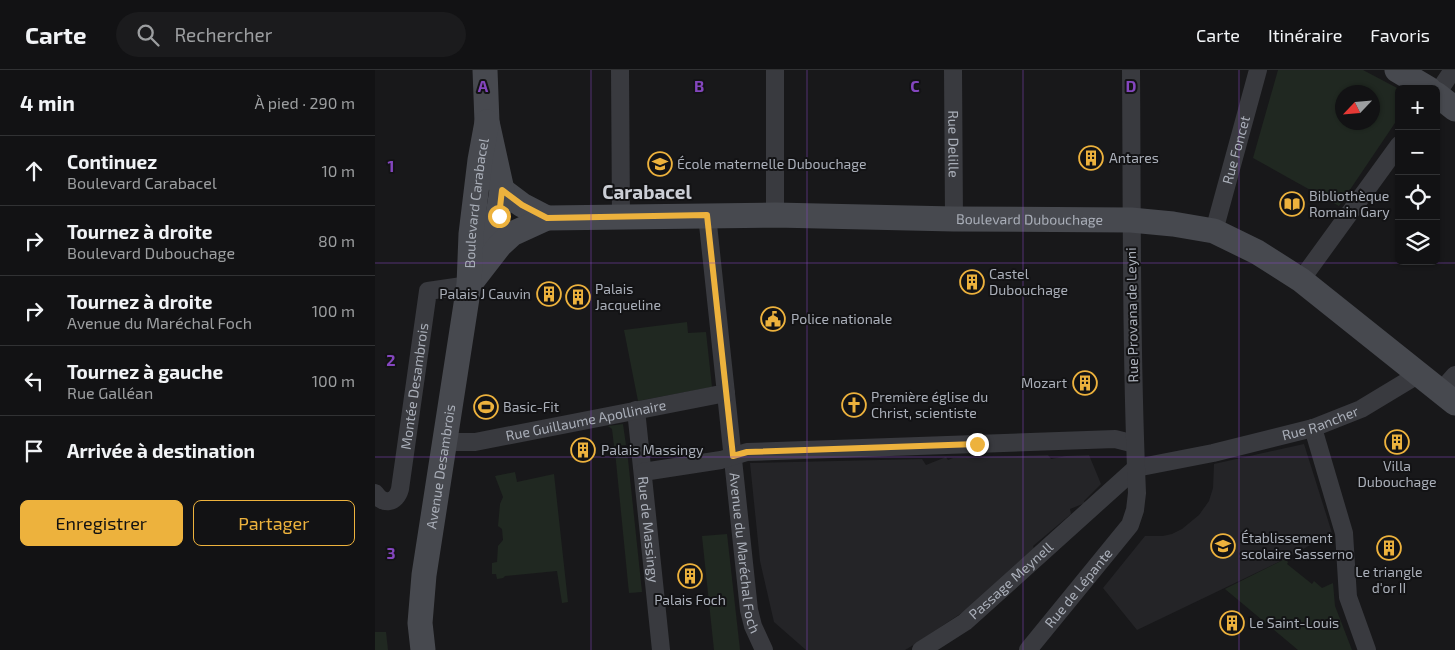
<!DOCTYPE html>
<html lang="fr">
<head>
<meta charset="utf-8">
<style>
  :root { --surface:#121214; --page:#1b1b1d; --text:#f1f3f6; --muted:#9c9ea0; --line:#313234; --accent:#edb23d }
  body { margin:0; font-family:"Exo 2",sans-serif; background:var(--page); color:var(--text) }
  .controls { position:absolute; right:15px; top:15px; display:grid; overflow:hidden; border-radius:8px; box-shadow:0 1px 4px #0004 }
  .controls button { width:45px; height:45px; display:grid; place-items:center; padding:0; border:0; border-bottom:1px solid var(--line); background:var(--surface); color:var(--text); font:25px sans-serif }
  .compass { position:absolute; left:960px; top:15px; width:45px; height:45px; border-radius:50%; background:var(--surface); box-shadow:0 1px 4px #0004; rotate:244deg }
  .stop { position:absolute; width:15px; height:15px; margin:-11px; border:4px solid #edb23d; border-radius:50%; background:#fff }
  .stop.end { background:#edb23d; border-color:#fff; box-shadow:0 1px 5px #0008 }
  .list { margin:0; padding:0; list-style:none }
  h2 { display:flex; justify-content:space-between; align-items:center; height:65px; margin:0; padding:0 20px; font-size:21px }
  h2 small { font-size:16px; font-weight:400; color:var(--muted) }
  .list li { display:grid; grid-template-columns:32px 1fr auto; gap:15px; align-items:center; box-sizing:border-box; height:70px; padding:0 20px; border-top:1px solid var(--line) }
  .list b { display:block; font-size:19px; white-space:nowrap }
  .list p { margin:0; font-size:16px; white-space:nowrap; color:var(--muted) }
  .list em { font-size:16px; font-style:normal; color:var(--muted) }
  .actions { display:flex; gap:10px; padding:15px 20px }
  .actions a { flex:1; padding:11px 0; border:1px solid var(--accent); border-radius:8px; text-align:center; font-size:18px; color:var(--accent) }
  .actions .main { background:var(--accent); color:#111 }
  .icon { flex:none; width:28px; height:28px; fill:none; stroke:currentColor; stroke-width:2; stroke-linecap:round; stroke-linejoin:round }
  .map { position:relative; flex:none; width:1080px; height:580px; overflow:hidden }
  header { display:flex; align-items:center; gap:30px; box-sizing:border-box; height:70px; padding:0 25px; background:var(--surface); border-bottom:1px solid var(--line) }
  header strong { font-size:24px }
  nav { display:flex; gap:28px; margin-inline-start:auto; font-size:18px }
  .search { width:350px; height:45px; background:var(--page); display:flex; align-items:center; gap:12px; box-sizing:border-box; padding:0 18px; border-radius:28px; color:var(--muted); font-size:19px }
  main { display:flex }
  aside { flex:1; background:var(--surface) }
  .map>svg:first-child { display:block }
  .built { fill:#242427 }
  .green { fill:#202821; fill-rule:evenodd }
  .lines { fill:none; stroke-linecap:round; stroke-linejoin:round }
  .minor { stroke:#393a3f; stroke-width:18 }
  .secondary { stroke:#47494f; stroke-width:25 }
  .route { stroke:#edb23d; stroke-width:6 }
  .grid { fill:none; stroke:#8446be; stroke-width:1; stroke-opacity:0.55 }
  .labels { text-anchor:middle; stroke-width:4; stroke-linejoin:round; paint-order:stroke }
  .street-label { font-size:14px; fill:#aaafb9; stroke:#131315 }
  .poi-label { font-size:14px; fill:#aaafb9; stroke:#131315; text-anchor:start }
  .district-label { font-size:19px; font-weight:bold; fill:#cbced5; stroke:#131315 }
  .grid-label { font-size:16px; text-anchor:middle; font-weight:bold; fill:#8446be; stroke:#131315; stroke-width:4; stroke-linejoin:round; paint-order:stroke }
</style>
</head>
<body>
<header>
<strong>Carte</strong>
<div class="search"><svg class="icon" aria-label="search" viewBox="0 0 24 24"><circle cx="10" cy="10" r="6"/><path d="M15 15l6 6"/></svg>Rechercher</div>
<nav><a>Carte</a><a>Itinéraire</a><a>Favoris</a></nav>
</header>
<main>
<aside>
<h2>4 min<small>À pied · 290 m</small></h2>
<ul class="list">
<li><svg class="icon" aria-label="ahead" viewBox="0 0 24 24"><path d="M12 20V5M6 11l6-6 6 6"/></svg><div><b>Continuez</b><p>Boulevard Carabacel</p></div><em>10 m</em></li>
<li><svg class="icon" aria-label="right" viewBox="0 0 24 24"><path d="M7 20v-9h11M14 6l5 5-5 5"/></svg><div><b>Tournez à droite</b><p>Boulevard Dubouchage</p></div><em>80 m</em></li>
<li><svg class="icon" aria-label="right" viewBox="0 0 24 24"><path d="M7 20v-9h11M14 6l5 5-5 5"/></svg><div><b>Tournez à droite</b><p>Avenue du Maréchal Foch</p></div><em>100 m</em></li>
<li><svg class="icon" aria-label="left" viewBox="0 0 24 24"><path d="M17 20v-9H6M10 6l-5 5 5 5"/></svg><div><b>Tournez à gauche</b><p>Rue Galléan</p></div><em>100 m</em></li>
<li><svg class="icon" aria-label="arrive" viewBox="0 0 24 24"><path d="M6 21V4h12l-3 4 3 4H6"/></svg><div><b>Arrivée à destination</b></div></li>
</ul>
<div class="actions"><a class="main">Enregistrer</a><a>Partager</a></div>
</aside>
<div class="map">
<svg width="1080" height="580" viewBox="0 0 1080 580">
  <rect width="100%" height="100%" fill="#18181a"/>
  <g class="built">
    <path d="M929,374L957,463L910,489L762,560L728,518L770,466H788L797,464L807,459L824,445L834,431L838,418L839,394Z"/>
    <path d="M673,385L676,389L691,386L714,385L726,414L709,431L710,433L695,439L696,444L658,476L659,479L597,536L540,574L530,580H431L399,552L385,491L375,393L547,389L551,395L571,387L573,390L578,388Z"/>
  </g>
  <g class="green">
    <path d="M903,0H988L1024,19V47L964,136L878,88ZM968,22H998V52H968Z"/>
    <path d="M312,252L313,263L331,262L337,317L263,331L249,260Z"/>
    <path d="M248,354L251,375L239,376L237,359L233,356Z"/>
    <path d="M252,380L267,522L254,523L240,381Z"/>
    <path d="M140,402L142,412L179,404L193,532L187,533L182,501L130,506L128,508L122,509L121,504H117V493L122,492L123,476L128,470L127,459L123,456L125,434L128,427L120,406Z"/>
    <path d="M352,464L365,580H339L327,466Z"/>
    <path d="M910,489L913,492L912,494L937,514L939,511L947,518L958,513L960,536L977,580H923L850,519Z"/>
    <path d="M0,562H11L13,580H0Z"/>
  </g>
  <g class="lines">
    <g class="minor">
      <path d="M245,0L246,148"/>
      <path d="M400,0V145"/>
      <path id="s1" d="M578,0L579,149"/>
      <path d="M1061,25L1078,0"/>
      <path id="s2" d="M332,145L374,540L378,556L389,580"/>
      <path id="s3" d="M839,161L883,0"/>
      <path d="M926,210L1024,75"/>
      <path d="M1066,321L1080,305"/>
      <path id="s4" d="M261,340L286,580"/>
      <path d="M938,358L969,463L973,527L992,580"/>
      <path id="s5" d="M69,372H100L351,323"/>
      <path d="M268,402L346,390L372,382L740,369L760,374"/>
      <path id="s6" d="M0,423C8,435 21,434 25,419L53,221L94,215"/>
      <path id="s7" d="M546,580L590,552L761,398L838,383L938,358L986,339L1044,304"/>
      <path id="s8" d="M653,580L755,455L760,440L762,423C756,282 757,141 756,0"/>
    </g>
    <g class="secondary">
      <path d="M1022,0L1054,19"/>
      <path d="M1061,24L1080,39"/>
      <path d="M127,120L147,135L172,148"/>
      <path d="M108,185L121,157L127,120L112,52L110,0"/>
      <path id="s9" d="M94,215L125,175L137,164L172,148L400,145L579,149L756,150L798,154L839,161L882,182L926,210L1080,333"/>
      <path id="s10" d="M48,580L45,553L49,505L94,215L96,164L105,90L112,52"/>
    </g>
  </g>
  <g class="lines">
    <path class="route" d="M124,146L127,120L147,135L172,148L332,145L358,386L372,382L602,374"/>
  </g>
  <path class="grid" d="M216,0V580M432,0V580M648,0V580M864,0V580M0,193H1080M0,387H1080"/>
  <defs>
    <g id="building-ring" transform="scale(1.25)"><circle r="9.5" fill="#131315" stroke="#edb23d" stroke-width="1.5"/><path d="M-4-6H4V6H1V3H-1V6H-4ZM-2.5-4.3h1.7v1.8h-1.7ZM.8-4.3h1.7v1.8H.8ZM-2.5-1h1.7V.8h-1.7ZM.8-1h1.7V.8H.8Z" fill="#edb23d"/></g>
    <g id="school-ring" transform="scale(1.25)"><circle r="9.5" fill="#131315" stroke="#edb23d" stroke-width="1.5"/><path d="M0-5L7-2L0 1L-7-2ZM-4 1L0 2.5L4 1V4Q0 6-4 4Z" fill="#edb23d"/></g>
    <g id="library-ring" transform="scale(1.25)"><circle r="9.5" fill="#131315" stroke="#edb23d" stroke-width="1.5"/><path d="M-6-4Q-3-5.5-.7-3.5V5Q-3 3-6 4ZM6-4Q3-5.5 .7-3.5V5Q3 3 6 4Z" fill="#edb23d"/></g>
    <g id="civic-ring" transform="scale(1.25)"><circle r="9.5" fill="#131315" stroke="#edb23d" stroke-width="1.5"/><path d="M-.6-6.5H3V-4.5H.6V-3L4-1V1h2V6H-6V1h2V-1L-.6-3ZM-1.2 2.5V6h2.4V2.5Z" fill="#edb23d"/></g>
    <g id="church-ring" transform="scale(1.25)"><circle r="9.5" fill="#131315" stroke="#edb23d" stroke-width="1.5"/><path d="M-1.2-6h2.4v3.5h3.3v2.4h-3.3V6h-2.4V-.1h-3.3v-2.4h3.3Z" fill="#edb23d"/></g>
    <g id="stadium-ring" transform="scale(1.25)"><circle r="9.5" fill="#131315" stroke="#edb23d" stroke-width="1.5"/><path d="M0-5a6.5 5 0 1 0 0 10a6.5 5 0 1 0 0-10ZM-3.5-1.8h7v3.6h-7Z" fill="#edb23d"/></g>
  </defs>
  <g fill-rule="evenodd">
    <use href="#building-ring" x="716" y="88"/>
    <use href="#school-ring" x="285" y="94"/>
    <use href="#library-ring" x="917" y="134"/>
    <use href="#building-ring" x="597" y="212"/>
    <use href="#building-ring" x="174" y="224"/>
    <use href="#building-ring" x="203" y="227"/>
    <use href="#civic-ring" x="398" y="249"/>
    <use href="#building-ring" x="710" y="313"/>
    <use href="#church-ring" x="479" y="335"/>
    <use href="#stadium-ring" x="111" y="337"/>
    <use href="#building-ring" x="1022" y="372"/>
    <use href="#building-ring" x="208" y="380"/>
    <use href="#school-ring" x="848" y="476"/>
    <use href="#building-ring" x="1014" y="478"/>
    <use href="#building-ring" x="315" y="506"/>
    <use href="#building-ring" x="857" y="553"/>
  </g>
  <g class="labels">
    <g class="street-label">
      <text dy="5" stroke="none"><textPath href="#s1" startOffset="74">Rue Delille</textPath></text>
      <text dy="5" stroke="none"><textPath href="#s3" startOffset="84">Rue Foncet</textPath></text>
      <text dy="5" stroke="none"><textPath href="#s10" startOffset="451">Boulevard Carabacel</textPath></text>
      <text dy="5" stroke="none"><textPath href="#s9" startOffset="588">Boulevard Dubouchage</textPath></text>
      <text transform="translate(757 245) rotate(-91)" y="5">Rue Provana de Leyni</text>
      <text dy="5" stroke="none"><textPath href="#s6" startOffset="138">Montée Desambrois</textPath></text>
      <text dy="5" stroke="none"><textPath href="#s5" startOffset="144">Rue Guillaume Apollinaire</textPath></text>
      <text dy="5" stroke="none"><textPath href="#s7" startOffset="472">Rue Rancher</textPath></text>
      <text dy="5" stroke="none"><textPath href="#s10" startOffset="185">Avenue Desambrois</textPath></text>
      <text dy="5" stroke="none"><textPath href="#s4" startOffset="120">Rue de Massingy</textPath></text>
      <text dy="5" stroke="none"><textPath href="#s2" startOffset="340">Avenue du Maréchal Foch</textPath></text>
      <text dy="5" stroke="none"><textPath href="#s7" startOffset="114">Passage Meynell</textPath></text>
      <text dy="5" stroke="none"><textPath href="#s8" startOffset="80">Rue de Lépante</textPath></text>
    </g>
    <g class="poi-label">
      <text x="734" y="93">Antares</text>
      <text x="302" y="99">École maternelle Dubouchage</text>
      <text x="934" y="131">Bibliothèque<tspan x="934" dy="16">Romain Gary</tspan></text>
      <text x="614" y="209">Castel<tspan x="614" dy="16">Dubouchage</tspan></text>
      <text x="220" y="224">Palais<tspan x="220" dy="16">Jacqueline</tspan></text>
      <text x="156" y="229" text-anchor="end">Palais J Cauvin</text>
      <text x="416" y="254">Police nationale</text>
      <text x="692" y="318" text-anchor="end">Mozart</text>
      <text x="496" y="332">Première église du<tspan x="496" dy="16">Christ, scientiste</tspan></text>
      <text x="128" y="342">Basic-Fit</text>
      <text x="226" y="385">Palais Massingy</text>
      <text x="1022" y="401" text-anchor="middle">Villa<tspan x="1022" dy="16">Dubouchage</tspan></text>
      <text x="866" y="473">Établissement<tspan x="866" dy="16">scolaire Sasserno</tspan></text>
      <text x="1014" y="507" text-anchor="middle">Le triangle<tspan x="1014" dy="16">d'or II</tspan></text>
      <text x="315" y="535" text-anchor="middle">Palais Foch</text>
      <text x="874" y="558">Le Saint-Louis</text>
    </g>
    <g class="district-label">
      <text x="272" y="129">Carabacel</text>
    </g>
  </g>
  <g class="grid-label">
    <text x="108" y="22">A</text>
    <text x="324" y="22">B</text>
    <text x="540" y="22">C</text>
    <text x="756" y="22">D</text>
    <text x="16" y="102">1</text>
    <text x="16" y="296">2</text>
    <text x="16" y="489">3</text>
  </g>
</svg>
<div class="controls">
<button>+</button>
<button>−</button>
<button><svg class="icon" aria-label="locate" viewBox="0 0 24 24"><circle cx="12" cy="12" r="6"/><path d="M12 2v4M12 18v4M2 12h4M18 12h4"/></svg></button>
<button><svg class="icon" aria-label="layers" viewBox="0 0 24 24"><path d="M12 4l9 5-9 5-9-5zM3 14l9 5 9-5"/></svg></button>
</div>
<svg class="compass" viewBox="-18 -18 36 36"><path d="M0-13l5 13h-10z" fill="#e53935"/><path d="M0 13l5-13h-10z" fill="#9c9ea0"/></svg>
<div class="stop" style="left:124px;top:146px"></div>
<div class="stop end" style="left:602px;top:374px"></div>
</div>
</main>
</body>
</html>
